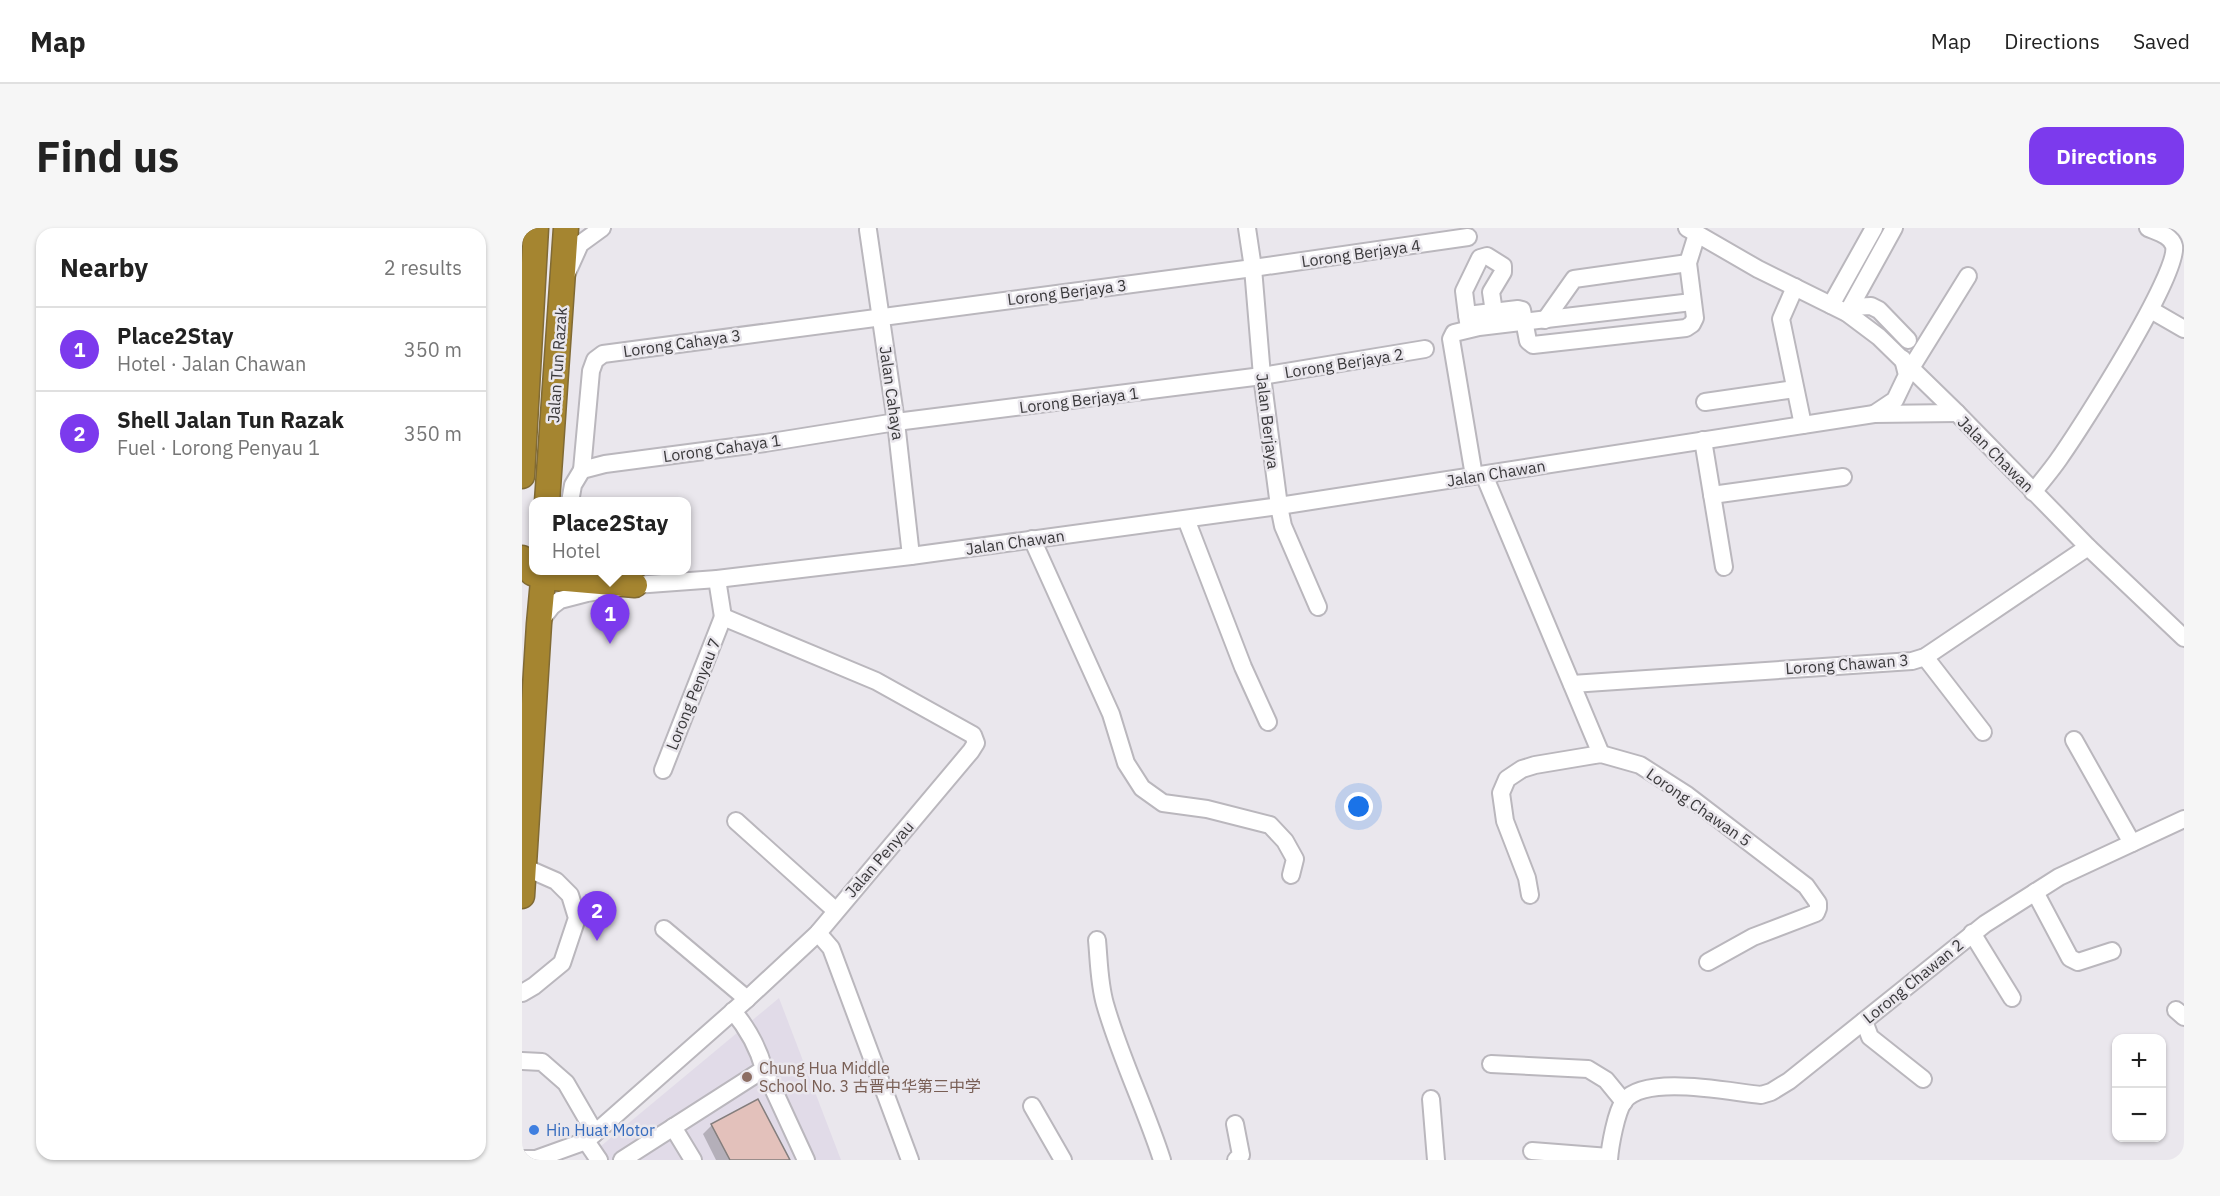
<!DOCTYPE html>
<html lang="en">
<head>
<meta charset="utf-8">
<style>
  :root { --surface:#fff; --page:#f6f6f6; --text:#222; --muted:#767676; --line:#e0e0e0; --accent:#7c3aed }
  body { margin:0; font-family:"IBM Plex Sans","Noto Sans SC",sans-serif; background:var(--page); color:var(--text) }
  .controls { position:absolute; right:18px; bottom:18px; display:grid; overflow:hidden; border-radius:12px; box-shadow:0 2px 4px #0004 }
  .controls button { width:54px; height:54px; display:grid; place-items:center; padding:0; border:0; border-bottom:2px solid var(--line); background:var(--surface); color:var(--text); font:30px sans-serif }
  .you { position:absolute; left:837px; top:579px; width:21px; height:21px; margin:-15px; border:4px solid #fff; border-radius:50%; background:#1a73e8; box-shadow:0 0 0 9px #1a73e833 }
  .badge { display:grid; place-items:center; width:39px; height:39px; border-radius:50%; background:var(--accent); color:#fff; font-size:20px; font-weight:700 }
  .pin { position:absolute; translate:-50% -50px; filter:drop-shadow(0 2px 3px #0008) }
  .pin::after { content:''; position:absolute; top:32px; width:21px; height:18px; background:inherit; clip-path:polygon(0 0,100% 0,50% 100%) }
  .popup { position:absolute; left:7px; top:269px; width:162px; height:78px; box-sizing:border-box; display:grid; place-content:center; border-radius:12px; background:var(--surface); filter:drop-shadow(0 2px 4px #0005); font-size:20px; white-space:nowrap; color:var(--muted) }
  .popup b { font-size:22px; color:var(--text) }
  .popup::after { content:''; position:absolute; left:50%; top:100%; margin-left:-12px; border:12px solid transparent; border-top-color:var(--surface) }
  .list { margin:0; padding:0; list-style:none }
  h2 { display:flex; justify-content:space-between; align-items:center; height:78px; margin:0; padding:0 24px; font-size:26px }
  h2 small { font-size:20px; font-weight:400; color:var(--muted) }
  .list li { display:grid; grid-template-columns:39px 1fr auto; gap:18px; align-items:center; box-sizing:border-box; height:84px; padding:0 24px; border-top:2px solid var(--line) }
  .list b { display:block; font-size:22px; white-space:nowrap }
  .list p { margin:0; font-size:20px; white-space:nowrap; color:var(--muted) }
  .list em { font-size:20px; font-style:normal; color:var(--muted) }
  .map { position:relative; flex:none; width:1662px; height:932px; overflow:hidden; border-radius:18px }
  header { display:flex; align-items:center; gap:36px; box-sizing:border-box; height:84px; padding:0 30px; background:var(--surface); border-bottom:2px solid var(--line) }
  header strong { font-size:28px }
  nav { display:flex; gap:33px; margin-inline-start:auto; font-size:21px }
  .intro { display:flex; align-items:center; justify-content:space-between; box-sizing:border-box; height:144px; padding:0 36px }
  h1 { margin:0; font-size:42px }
  .button { padding:15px 27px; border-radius:18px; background:var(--accent); color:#fff; font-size:21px; font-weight:700 }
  main { display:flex; gap:36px; padding:0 36px }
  aside { flex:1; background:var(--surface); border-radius:18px; box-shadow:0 2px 4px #0004 }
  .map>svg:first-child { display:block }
  .built { fill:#e1dbe8 }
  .shadow { fill:#0003 }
  .building { fill:#e3c1bb; stroke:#847e7d; stroke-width:1.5 }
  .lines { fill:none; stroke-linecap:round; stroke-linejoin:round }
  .minor-casing { stroke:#bab7bd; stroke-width:20 }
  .highway-casing { stroke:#806a34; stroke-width:27 }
  .minor { stroke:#fff; stroke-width:16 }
  .highway { stroke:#a58530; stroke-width:24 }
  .education-dot { fill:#8d6e63; stroke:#eae7ed; stroke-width:2 }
  .shop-dot { fill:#3f7fe0; stroke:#eae7ed; stroke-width:2 }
  .labels { text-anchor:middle; stroke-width:5; stroke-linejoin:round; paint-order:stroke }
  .street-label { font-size:16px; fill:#3a393b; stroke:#eae7ed }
  .education-label { font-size:16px; fill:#785e54; stroke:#eae7ed; text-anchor:start }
  .shop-label { font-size:16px; fill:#366cbe; stroke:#eae7ed; text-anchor:start }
</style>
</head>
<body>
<header>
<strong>Map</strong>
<nav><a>Map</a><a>Directions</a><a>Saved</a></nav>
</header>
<div class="intro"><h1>Find us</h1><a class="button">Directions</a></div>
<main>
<aside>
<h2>Nearby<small>2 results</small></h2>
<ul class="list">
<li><span class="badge">1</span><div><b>Place2Stay</b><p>Hotel · Jalan Chawan</p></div><em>350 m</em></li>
<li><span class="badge">2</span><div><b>Shell Jalan Tun Razak</b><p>Fuel · Lorong Penyau 1</p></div><em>350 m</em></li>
</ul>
</aside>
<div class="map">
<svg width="1662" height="932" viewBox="0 0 1662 932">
  <rect width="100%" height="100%" fill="#eae7ed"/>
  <path class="built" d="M257,770L319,932H63L67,928Z"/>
  <path class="shadow" d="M235,873L266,932H194L181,906L190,897Z"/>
  <path class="building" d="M236,871L268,932H208L189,896Z"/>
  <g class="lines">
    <g class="minor-casing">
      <g id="minor">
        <path d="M725,0L731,40L740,148L757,278L761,298L796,379"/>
        <path d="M1165,0L1236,41L1325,85L1357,109L1435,185L1566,319L1662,410"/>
        <path d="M346,2L374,194L389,328"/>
        <path d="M45,45L58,16L80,0"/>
        <path d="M1273,59L1259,91L1281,197"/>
        <path d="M1309,77L1352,0"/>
        <path d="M1329,79L1349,78L1357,82L1386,112"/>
        <path d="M1629,82L1662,101"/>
        <path d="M1325,85L1372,0"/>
        <path d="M945,87L942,63L958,30L965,28L981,38V44L969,64L972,84"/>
        <path d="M1023,92L1052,51L1166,35"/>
        <path d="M947,100L945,87L996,81L1000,82L1006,113L1011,117L1164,100L1170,96L1173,90L1166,35L1175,6"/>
        <path d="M1389,140L1446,48"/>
        <path d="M1183,174L1273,161"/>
        <path d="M1352,186L1373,172L1385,147L1381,131"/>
        <path d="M1181,212L1202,339"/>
        <path d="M60,242L69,143L73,132L81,126L731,40L946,9"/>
        <path d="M962,247L1079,526"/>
        <path d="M952,248L929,111L932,105L957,99L1170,74"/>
        <path d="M1511,264C1521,252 1531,240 1539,228C1560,198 1658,45 1652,18C1649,7 1635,4 1626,0"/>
        <path d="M1190,267L1321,249"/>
        <path d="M48,274L51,257L60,242L83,236L243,215L374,194L740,148L903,121"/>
        <path d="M664,291L721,439L746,494"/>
        <path d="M510,311L589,486L604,535L620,560L641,575L685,581L748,597L763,613L773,631L769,647"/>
        <path d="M195,351L201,389"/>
        <path d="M17,395L30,378L38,372L65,365L113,357L195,351L389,328L757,278L1352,186L1435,185"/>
        <path d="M1403,429L1461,504"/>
        <path d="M1050,456L1390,433L1403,429L1566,319"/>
        <path d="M1552,512L1610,615"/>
        <path d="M141,542L201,389"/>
        <path d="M214,593L313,682"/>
        <path d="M1513,664L1548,730L1556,734L1590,723"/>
        <path d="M1008,667L1005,650L983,593L979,565L985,551L1000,541L1013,537L1079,526L1118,537L1165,567L1284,658L1296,675V680L1294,685L1231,709L1186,734"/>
        <path d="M142,701L225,771"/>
        <path d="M296,705L309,720L388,932"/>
        <path d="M1450,705L1490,770"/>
        <path d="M575,712C577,733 577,755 583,776C598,829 623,879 640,932"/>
        <path d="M0,765L12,758L40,735L55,690L48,667L34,653L2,639"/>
        <path d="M1654,782L1662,789"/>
        <path d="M1342,793L1348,809L1401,851"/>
        <path d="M0,833L20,834L44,855L73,905"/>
        <path d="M969,836L1066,841L1084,852L1102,874"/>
        <path d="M242,841L284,932"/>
        <path d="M909,871L914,932"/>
        <path d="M510,878L541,932"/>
        <path d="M713,896L719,927L714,932"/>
        <path d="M151,899L171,932"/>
        <path d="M64,913L77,932"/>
        <path d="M1010,923L1087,929"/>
        <path d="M0,931H14L64,913L225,771L296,705L449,523L454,515L451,507L354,453L201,389"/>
        <path d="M100,932L242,841C236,819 226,801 211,783"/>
        <path d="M1087,932C1088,918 1094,884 1102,873C1124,846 1207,864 1239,867L1249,864L1267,853L1463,696L1537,649L1662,591"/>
      </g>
    </g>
    <g class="highway-casing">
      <g id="highway">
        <path d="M0,248L14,0"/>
        <path d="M25,274L44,0"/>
        <path d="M0,330L10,345L21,349L113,357"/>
        <path d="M0,668L17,396L22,342"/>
      </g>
    </g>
    <use href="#minor" class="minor"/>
    <use href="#highway" class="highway"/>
  </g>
  <circle class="education-dot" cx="225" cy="849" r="6"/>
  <circle class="shop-dot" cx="12" cy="902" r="6"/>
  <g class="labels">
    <g class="street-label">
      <text transform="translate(839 25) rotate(-8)" y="6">Lorong Berjaya 4</text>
      <text transform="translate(545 64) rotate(-7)" y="6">Lorong Berjaya 3</text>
      <text transform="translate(160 115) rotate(-8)" y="6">Lorong Cahaya 3</text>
      <text transform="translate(822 135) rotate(-9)" y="6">Lorong Berjaya 2</text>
      <text transform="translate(35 137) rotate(-86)" y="6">Jalan Tun Razak</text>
      <text transform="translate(370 165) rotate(82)" y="6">Jalan Cahaya</text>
      <text transform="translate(557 172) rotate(-7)" y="6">Lorong Berjaya 1</text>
      <text transform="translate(746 193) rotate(83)" y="6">Jalan Berjaya</text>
      <text transform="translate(200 220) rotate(-8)" y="6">Lorong Cahaya 1</text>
      <text transform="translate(1474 226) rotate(45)" y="6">Jalan Chawan</text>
      <text transform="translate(974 245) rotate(-9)" y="6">Jalan Chawan</text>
      <text transform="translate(493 314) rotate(-8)" y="6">Jalan Chawan</text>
      <text transform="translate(1325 436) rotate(-4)" y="6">Lorong Chawan 3</text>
      <text transform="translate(171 466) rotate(-68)" y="6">Lorong Penyau 7</text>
      <text transform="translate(1177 579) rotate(35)" y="6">Lorong Chawan 5</text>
      <text transform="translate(357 631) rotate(-49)" y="6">Jalan Penyau</text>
      <text transform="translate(1391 753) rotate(-39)" y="6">Lorong Chawan 2</text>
    </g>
    <g class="education-label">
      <text x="237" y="846">Chung Hua Middle<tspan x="237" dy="18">School No. 3 古晋中华第三中学</tspan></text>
    </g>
    <g class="shop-label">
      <text x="24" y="908">Hin Huat Motor</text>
    </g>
  </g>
</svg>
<div class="controls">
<button>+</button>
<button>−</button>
</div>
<div class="you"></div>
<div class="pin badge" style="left:88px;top:416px">1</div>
<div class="popup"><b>Place2Stay</b>Hotel</div>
<div class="pin badge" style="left:75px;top:713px">2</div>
</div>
</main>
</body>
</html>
